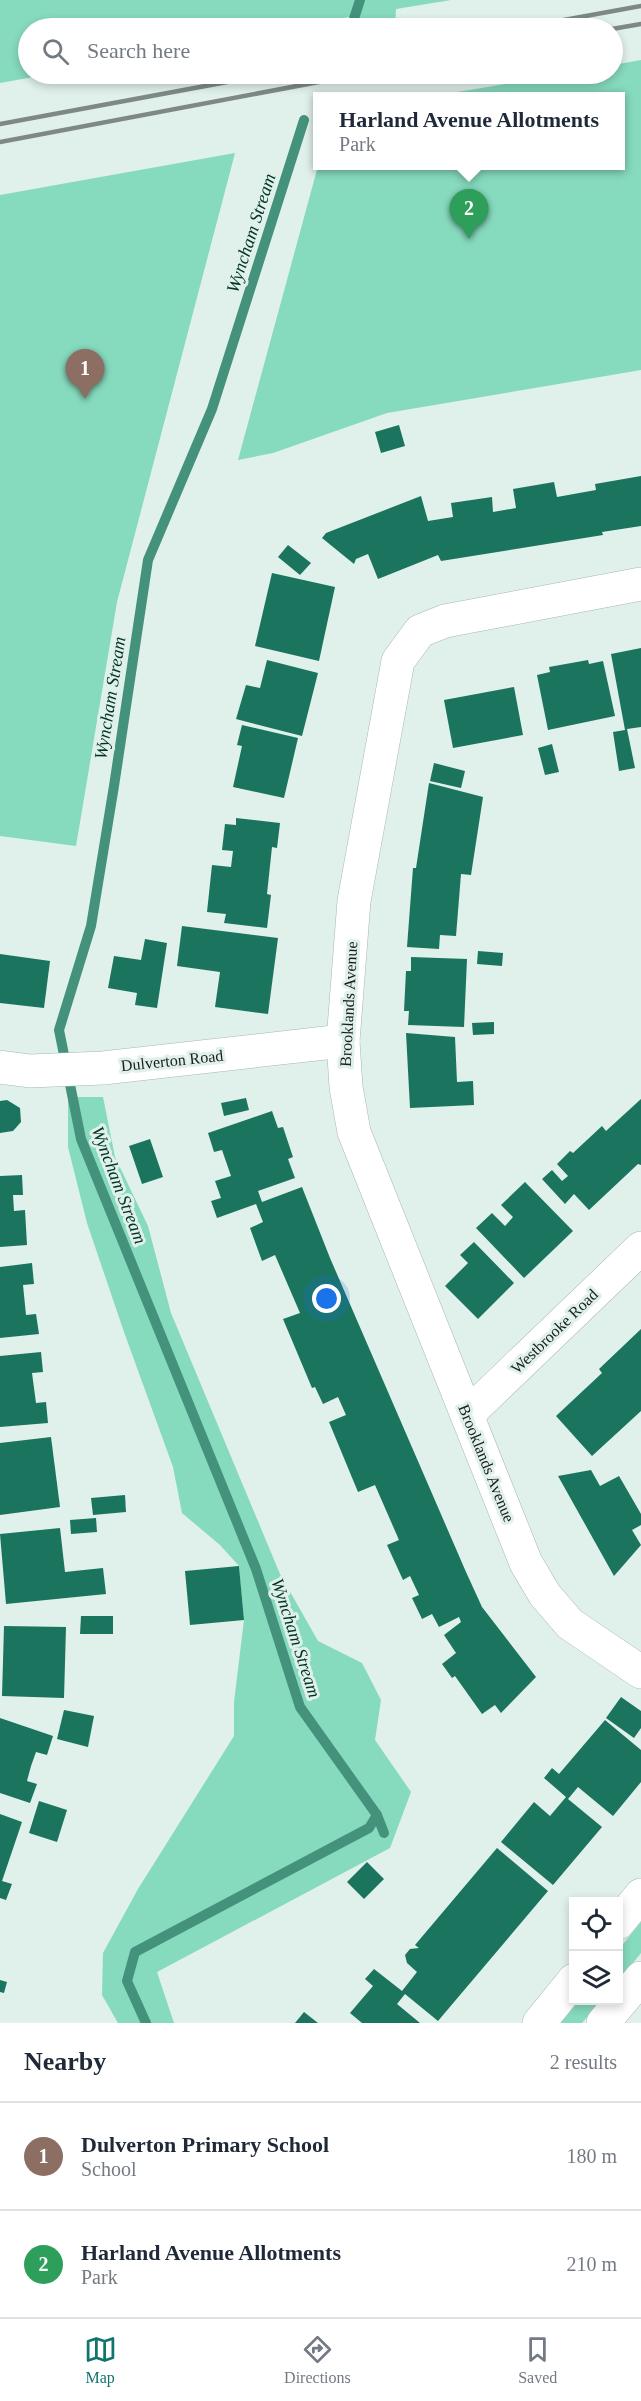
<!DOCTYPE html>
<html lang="en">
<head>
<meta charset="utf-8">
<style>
  :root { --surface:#fff; --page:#f2f2f3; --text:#1f2937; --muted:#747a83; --line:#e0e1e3; --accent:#0f766e }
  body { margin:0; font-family:Georgia,serif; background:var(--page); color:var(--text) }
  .controls { position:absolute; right:18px; bottom:18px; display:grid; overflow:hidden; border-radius:0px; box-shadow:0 3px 9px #0003 }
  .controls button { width:54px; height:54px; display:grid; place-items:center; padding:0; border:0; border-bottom:2px solid var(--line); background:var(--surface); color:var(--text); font:30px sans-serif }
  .you { position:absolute; left:327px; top:1299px; width:21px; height:21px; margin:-15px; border:4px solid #fff; border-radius:50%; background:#1a73e8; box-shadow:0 0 0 9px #1a73e833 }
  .badge { display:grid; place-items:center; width:39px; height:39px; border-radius:50%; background:var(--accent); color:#fff; font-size:20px; font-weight:700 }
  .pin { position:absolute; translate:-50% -50px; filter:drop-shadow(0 2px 3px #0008) }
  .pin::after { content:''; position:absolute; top:32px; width:21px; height:18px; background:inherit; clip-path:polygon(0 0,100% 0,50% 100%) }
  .popup { position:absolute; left:313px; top:92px; width:312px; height:78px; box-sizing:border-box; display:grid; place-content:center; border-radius:0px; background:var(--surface); filter:drop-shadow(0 2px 4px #0005); font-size:20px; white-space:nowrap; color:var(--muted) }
  .popup b { font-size:22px; color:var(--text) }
  .popup::after { content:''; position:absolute; left:50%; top:100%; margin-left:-12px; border:12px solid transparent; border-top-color:var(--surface) }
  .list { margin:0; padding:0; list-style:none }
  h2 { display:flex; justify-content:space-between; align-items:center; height:78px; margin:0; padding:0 24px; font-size:26px }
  h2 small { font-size:20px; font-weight:400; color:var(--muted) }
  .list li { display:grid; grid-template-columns:39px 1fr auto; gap:18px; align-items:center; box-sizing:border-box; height:108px; padding:0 24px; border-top:2px solid var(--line) }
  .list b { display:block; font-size:22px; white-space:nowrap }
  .list p { margin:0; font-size:20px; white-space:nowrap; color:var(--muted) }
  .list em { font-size:20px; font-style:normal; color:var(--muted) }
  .icon { flex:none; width:33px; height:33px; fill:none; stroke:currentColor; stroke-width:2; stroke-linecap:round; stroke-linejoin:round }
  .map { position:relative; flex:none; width:641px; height:2023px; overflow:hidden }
  .search { position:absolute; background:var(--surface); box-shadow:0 3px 9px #0003; left:18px; right:18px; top:18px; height:66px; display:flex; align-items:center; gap:15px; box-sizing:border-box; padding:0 21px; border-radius:33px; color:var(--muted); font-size:22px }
  .sheet { height:294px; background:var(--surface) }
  nav { display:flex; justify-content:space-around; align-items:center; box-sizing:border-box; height:84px; border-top:2px solid var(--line); background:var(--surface); font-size:16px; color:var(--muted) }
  nav a { display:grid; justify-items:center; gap:3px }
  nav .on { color:var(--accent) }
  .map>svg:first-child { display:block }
  .green { fill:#86dabe }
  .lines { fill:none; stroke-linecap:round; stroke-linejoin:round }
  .stream { stroke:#44927b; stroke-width:10 }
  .building { fill:#1b745d }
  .minor-casing { stroke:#a8b7b1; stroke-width:34 }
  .minor { stroke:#fff; stroke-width:33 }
  .rail { stroke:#7e8985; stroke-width:4.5 }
  .labels { text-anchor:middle; stroke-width:6; stroke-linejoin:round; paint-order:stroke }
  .street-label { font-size:16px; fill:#191e1c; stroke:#e0f0ea }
  .water-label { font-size:18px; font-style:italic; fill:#003427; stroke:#e0f0ea }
</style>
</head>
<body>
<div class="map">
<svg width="641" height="2023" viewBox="0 0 641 2023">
  <rect width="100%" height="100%" fill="#e0f0ea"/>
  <g class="green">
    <path d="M0,0H451L396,9L395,25L390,28H357L355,16L284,28H28V74H50L0,83Z"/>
    <path d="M641,60V370L387,413L273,453L238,460L318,166H620V97L433,96L565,74H612L613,65Z"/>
    <path d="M235,153L117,602L76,846L0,836V195Z"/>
    <path d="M68,1097H103L115,1157L148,1226L171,1313L280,1574L318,1641L362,1663L381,1700L375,1740L411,1792L390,1848L157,1972L174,2023H118L102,1995L103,1953L138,1889L234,1736V1702L244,1620L239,1566L220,1545L182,1513L173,1467L124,1332L87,1223L68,1147Z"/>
    <path d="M641,1922V1953L619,1980V1949Z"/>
    <path d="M576,2001H601L582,2023H557Z"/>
  </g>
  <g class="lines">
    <g class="stream">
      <path d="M351,28L360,0"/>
      <path d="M377,1815L384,1833"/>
      <path d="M146,2023L127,1981L135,1952L369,1828L377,1815L300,1707L256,1569L81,1139L59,1030L91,926L114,786L148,560L212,409L304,120"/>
    </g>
  </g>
  <g class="building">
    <path d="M399,425L405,446L381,453L375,432Z"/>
    <path d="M641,476V526L602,532L603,535L441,561L438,555L378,579L368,554L356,559L354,564L322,538L326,533L421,496L428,521L453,517L451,503L492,497L493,512L516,508L513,489L554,482L557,497L596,490L595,484Z"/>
    <path d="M288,545L311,563L300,575L278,557Z"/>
    <path d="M272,573L335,587L319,661L255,646Z"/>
    <path d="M641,648V727L627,729L635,768L619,771L613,732L625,730L611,654Z"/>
    <path d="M267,660L318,673L302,736L236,719L246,685L260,688Z"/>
    <path d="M588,660L589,664L603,661L615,716L548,730L537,675L550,672L549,667Z"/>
    <path d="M514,687L523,735L453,748L444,700Z"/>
    <path d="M242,725L298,738L284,798L233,787L242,746L237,745Z"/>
    <path d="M552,744L559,772L545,775L538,748Z"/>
    <path d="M434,763L465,771L461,788L430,781Z"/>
    <path d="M429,783L483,797L471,875L461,874L456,936L440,935L439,949L407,947L413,868H416Z"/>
    <path d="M236,818L280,823L277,848L272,847L267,894L271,895L267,928L224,923L226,914L207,912L212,865L231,867L233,851L222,850L225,824L236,825Z"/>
    <path d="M182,926L278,938L268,1014L215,1007L220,972L177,966Z"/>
    <path d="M145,939L167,943L157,1008L135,1005L137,993L108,988L114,956L141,960Z"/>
    <path d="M478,951L503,953L502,966L477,964Z"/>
    <path d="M0,954L50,961L44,1008L0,1003Z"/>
    <path d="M411,957L467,959L464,1027L408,1025L409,1011H404L406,971H411Z"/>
    <path d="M494,1022V1034L473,1035L472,1023Z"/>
    <path d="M406,1033L455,1037L457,1082L473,1081L474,1105L410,1108Z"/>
    <path d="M246,1098L249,1110L224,1116L221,1103Z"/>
    <path d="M641,1099V1165L638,1164L589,1210L574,1194L565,1204L542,1179L552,1170L562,1181L568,1176L557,1164L570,1151L573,1153L602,1126L606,1131Z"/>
    <path d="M7,1100L20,1108L21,1122L13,1131L0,1133V1101Z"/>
    <path d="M272,1111L278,1128L283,1127L293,1157L288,1159L295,1178L258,1191L262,1202L302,1187L330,1258L466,1572L482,1607L536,1677L501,1713L495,1705L482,1714L455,1676L452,1678L442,1664L456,1653L444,1635L461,1622L459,1617L439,1627L432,1614L422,1619L412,1598L419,1595L410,1576L403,1580L387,1545L399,1540L375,1485L358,1492L329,1422L346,1415L338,1397L323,1404L315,1387L312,1388L283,1319L300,1313L275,1255L262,1261L250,1228L263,1222L256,1204L217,1218L211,1201L221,1198L215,1181L231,1176L222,1150L214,1152L208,1133Z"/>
    <path d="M150,1139L163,1177L142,1184L129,1146Z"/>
    <path d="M22,1175L23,1195H13L14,1211L25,1210L27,1245L0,1247V1176Z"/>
    <path d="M525,1182L573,1231L524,1278L476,1228L492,1213L505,1226L513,1217L501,1205Z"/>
    <path d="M474,1242L514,1283L478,1319L445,1286L468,1263L460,1255Z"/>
    <path d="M32,1263L34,1284L23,1285L26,1315L36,1314L39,1334L0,1338V1267Z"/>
    <path d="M641,1329V1411L592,1456L556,1416L602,1373L599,1369Z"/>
    <path d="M41,1352L43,1372L32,1373L36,1403L46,1402L48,1423L0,1427V1356Z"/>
    <path d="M51,1437L60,1507L0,1515V1443Z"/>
    <path d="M591,1470L600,1486L619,1476L641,1514V1525L632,1530L641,1545L614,1576L558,1476Z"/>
    <path d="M125,1495L126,1512L93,1515L91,1498Z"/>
    <path d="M96,1518L97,1532L71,1534L70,1520Z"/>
    <path d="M60,1528L65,1572L103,1568L106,1594L6,1604L0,1534Z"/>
    <path d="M239,1566L244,1620L190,1625L185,1571Z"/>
    <path d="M81,1616H113V1634H80Z"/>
    <path d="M4,1626L66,1627L64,1698L2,1696Z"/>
    <path d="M621,1697L641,1711V1728L634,1738L606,1718Z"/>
    <path d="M64,1710L94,1716L88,1747L57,1739Z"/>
    <path d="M0,1718L53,1736L47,1755L36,1752L31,1766L27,1781L37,1784L30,1803L0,1793Z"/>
    <path d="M605,1720L641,1750V1782L613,1816L578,1787L568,1799L602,1827L553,1885L501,1842L534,1802L550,1816L566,1797L544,1778L552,1768L559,1774Z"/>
    <path d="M39,1801L67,1810L57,1842L29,1833Z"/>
    <path d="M0,1814L22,1822L2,1881L12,1884L6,1900L0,1898Z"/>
    <path d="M497,1848L548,1891L438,2021L405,1994L397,2004L420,2023H362L350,2013L373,1986L365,1979L374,1969L402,1991L417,1972L407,1963L405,1955L410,1949L419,1948L415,1945Z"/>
    <path d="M367,1862L384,1879L364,1899L347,1882Z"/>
    <path d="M0,1980L7,1982L4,1993L0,1992Z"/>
    <path d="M304,2012L318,2023H295Z"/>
  </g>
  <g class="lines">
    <g class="minor-casing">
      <g id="minor">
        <path d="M641,584L445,621L420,631L398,661L354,901L343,1041L346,1087L354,1132L526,1563L545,1595L570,1624L641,1672"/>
        <path d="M0,1067L30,1071L103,1068L343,1041"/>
        <path d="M468,1414L641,1248"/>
        <path d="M618,1923L641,1895"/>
        <path d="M539,2023L574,1980"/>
        <path d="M603,2023L641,1978"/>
      </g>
    </g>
    <use href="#minor" class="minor"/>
    <g class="rail">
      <path d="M520,28L641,6"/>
      <path d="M612,29L641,24"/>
      <path d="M0,124L270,74"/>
      <path d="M0,142L361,74"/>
    </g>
  </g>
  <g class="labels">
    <g class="street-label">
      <text transform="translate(348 1004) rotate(-87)" y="6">Brooklands Avenue</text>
      <text transform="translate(172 1060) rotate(-6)" y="6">Dulverton Road</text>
      <text transform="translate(554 1331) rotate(-44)" y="6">Westbrooke Road</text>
      <text transform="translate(487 1463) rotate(68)" y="6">Brooklands Avenue</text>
    </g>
    <g class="water-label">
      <text transform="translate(251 233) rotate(-72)" y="6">Wyncham Stream</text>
      <text transform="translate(110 698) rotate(-81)" y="6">Wyncham Stream</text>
      <text transform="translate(119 1185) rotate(69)" y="6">Wyncham Stream</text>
      <text transform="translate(296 1638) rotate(72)" y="6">Wyncham Stream</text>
    </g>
  </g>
</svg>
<div class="controls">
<button><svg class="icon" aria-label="locate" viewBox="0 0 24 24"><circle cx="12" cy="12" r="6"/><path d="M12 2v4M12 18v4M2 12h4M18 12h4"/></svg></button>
<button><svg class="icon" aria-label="layers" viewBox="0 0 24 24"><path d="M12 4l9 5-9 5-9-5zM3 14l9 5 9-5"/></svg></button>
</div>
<div class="you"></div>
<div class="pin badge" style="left:85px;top:399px;background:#8d6e63">1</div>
<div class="pin badge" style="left:469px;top:239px;background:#2e9e5b">2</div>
<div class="popup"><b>Harland Avenue Allotments</b>Park</div>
<div class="search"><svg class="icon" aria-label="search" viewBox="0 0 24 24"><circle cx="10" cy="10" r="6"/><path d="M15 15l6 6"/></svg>Search here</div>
</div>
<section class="sheet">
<h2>Nearby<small>2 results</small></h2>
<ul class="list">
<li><span class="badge" style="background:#8d6e63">1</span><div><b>Dulverton Primary School</b><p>School</p></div><em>180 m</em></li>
<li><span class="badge" style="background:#2e9e5b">2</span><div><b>Harland Avenue Allotments</b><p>Park</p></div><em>210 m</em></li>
</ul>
</section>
<nav>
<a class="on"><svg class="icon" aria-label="map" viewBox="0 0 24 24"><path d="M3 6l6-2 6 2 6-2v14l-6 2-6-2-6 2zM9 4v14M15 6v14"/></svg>Map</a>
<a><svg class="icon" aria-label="directions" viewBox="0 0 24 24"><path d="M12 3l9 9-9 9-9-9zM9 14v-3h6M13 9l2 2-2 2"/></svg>Directions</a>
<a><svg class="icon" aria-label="saved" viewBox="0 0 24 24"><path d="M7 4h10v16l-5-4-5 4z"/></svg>Saved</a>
</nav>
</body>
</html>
